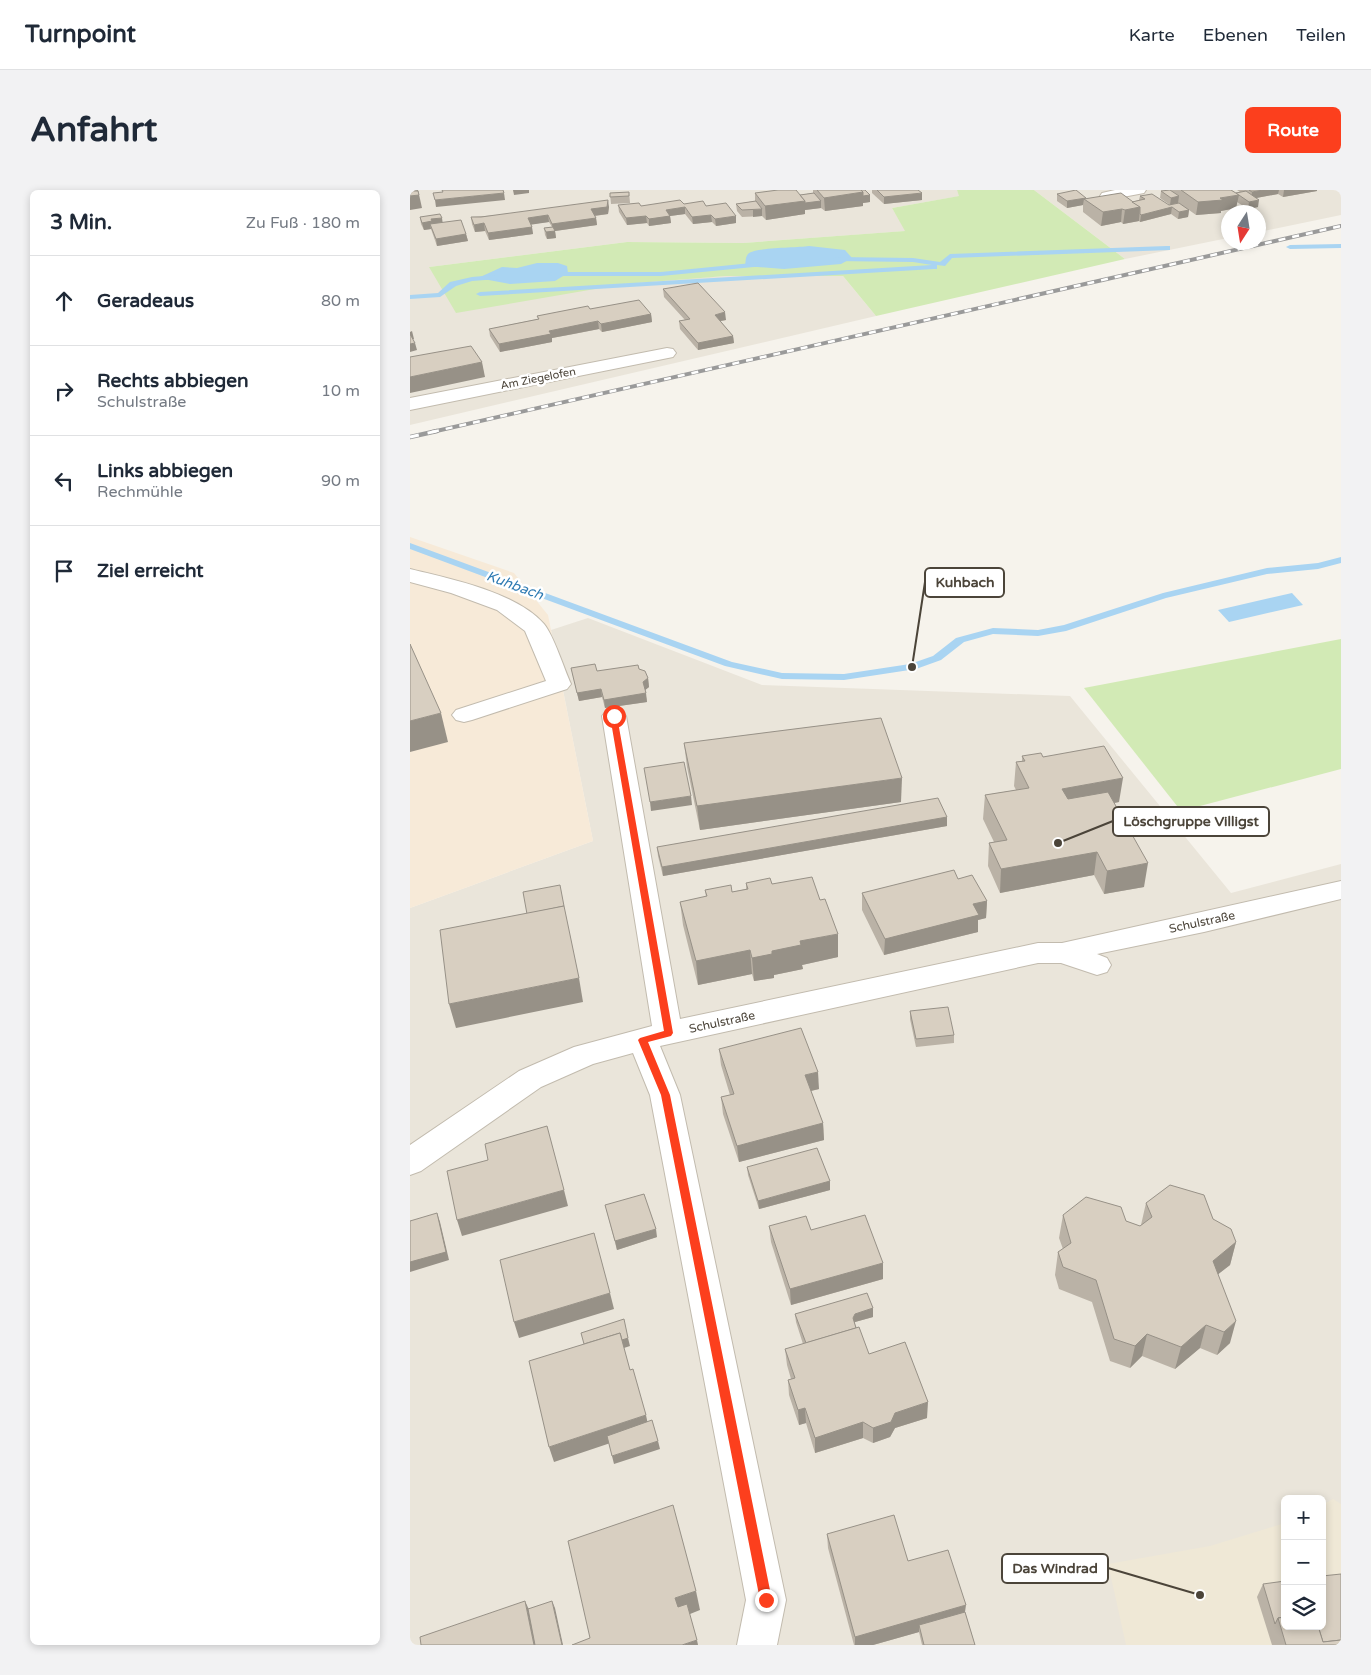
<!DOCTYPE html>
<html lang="de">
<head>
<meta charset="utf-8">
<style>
  :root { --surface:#fff; --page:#f2f2f3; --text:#1f2937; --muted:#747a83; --line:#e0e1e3; --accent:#fc3f1d }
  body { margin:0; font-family:"Varela Round",sans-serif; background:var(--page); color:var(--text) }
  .controls { position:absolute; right:15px; bottom:15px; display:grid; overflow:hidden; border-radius:8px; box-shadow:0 2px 8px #0003 }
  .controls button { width:45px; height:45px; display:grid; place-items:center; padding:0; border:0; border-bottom:1px solid var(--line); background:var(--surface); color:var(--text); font:25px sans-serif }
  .compass { position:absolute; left:811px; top:15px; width:45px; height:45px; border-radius:50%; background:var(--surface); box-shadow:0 2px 8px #0003; rotate:192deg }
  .stop { position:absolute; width:15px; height:15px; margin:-11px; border:4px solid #fc3f1d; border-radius:50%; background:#fff }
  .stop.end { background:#fc3f1d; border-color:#fff; box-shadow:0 1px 5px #0008 }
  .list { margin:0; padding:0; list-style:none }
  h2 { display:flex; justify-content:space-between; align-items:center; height:65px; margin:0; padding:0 20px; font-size:21px }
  h2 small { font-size:16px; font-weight:400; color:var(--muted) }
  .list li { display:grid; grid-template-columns:32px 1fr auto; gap:15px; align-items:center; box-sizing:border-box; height:90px; padding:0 20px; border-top:1px solid var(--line) }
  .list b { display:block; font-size:19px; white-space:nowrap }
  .list p { margin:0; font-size:16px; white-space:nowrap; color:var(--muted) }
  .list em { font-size:16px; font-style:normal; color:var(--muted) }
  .icon { flex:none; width:28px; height:28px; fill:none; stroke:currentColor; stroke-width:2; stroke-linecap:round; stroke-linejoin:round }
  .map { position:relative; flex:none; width:931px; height:1455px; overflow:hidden; border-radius:8px }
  header { display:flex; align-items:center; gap:30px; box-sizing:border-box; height:70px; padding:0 25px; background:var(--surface); border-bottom:1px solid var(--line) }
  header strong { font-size:24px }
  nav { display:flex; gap:28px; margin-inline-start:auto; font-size:18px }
  .intro { display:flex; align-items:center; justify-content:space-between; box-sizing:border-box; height:120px; padding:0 30px }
  h1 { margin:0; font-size:35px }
  .button { padding:12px 22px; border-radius:8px; background:var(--accent); color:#fff; font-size:18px; font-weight:700 }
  main { display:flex; gap:30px; padding:0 30px }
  aside { flex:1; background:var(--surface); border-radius:8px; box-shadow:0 2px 8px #0003 }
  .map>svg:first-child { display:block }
  .residential { fill:#eae5da; fill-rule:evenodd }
  .commercial { fill:#f7ead8 }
  .education { fill:#efe8d6 }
  .green { fill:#d2eab5 }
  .water { fill:#a9d4f2 }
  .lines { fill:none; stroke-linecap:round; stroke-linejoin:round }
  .stream { fill:#a9d4f2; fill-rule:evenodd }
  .minor-casing { stroke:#c2bbae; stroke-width:2 }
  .minor { fill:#fff; fill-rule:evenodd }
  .rail-far1-casing { stroke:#9a9a9a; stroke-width:4 }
  .rail-casing { stroke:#9a9a9a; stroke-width:4.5 }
  .rail-far1 { stroke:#fff; stroke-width:2.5; stroke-dasharray:7; stroke-linecap:butt }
  .rail { stroke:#fff; stroke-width:3; stroke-dasharray:9; stroke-linecap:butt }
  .wall { fill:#bab2a6 }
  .shaded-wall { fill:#979187 }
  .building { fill:#d8cfc1; stroke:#979187 }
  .route { fill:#fc3f1d }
  .labels { text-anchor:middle; stroke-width:5; stroke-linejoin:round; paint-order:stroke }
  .far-street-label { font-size:11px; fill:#4b4439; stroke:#fff }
  .street-label { font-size:12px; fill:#4b4439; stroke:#fff }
  .water-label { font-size:14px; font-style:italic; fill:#2e7ab2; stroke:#fff }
  .leader { fill:none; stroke:#4b4439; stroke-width:2 }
  .callout-dot { fill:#4b4439; stroke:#fff; stroke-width:2 }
  .callout { fill:#fff; stroke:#4b4439; stroke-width:2 }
  .callout-label { font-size:14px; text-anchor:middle; font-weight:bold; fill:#4b4439 }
</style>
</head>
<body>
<header>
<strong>Turnpoint</strong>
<nav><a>Karte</a><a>Ebenen</a><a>Teilen</a></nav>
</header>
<div class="intro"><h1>Anfahrt</h1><a class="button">Route</a></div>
<main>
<aside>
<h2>3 Min.<small>Zu Fuß · 180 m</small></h2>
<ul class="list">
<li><svg class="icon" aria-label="ahead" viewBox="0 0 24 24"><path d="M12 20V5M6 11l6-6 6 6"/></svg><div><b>Geradeaus</b></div><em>80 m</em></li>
<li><svg class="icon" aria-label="right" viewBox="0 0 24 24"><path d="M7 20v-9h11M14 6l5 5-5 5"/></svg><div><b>Rechts abbiegen</b><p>Schulstraße</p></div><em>10 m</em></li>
<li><svg class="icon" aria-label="left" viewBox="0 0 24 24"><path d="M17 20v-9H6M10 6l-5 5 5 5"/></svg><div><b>Links abbiegen</b><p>Rechmühle</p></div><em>90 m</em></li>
<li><svg class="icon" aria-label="arrive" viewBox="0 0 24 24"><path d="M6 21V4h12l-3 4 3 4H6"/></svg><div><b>Ziel erreicht</b></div></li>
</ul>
</aside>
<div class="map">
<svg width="931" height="1455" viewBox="0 0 931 1455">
  <rect width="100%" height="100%" fill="#f6f3ec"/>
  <g class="residential">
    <path d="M0,0H547L550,6L482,18L496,41L333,53L217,52L19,77L212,92L316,86H433L466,126L0,235Z"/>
    <path d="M624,0H931V25L849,42L848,22H818V48L715,69Z"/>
    <path d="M178,428L352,495L660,506L821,703L931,674V1455H0V718L183,651L141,440ZM875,1309H912V1436H875Z"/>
  </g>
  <path class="commercial" d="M0,347L104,383L138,425L183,651L0,718Z"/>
  <path class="education" d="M923,1309L931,1314V1455H716L698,1374L800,1356L875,1333V1436H912V1315Z"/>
  <g class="green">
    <path d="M547,0H624L715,69L466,126L433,86H316L214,94L46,123L19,77L217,52L333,53L495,41L482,18L549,6Z"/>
    <path d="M931,449V579L771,621L674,498Z"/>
  </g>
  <g class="water">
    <path d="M399,56L435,60L442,68L431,74L374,79L335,76C336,71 335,68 338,64C346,57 386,58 399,56Z"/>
    <path d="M127,73H148L157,76L158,83L145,91L100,94L68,88L92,77L107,78Z"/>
    <path d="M882,403L893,415L819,432L808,420Z"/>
  </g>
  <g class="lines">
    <g class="stream">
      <path d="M931,54V58L880,59L876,57L880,55Z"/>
      <path d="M757,56H760V60L542,68L535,76L527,75V79H524L70,106L66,104L70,102L522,75L503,72L424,71L423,69L427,67L503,68L530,72L540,64Z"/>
      <path d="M352,72H355V76L251,86H142L138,84L142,82H251Z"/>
      <path d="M85,85H88V89L62,91L46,96L30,107L0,109V105L28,103L40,92L62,87Z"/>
      <path d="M0,353L322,472L372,483L434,484L500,474L523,466L546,448L583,438L628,440L654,435L753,403L857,378L908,373L931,367V373L908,379L857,384L756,408L656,441L628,446L583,444L554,452L531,470L506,479L434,490L372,489L315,476L0,359Z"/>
    </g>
    <g class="minor-casing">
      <g id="minor">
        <path d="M705,0H736L734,3L697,10L692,9L690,6L692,3Z"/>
        <path d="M257,158L263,159L266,163L263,167L0,220V208Z"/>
        <path d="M0,379C41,389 106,402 134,434C144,446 154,479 161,494L157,499L62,530L54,532L46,530L42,525L46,520L136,491L115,441L87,420L41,403L0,392Z"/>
        <path d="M204,519L212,521L216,526L270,829L628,753H652L931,691V709L794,742L687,764L697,768L701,775L697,782L687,785L651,773H628L250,856L270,905L376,1410L367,1455H327L336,1410L240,905L223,863L183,874L131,897L11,981L0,985V955L109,881L164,857L242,836L192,526L196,521Z"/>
      </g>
    </g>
    <use href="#minor" class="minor"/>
    <g class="rail-far1-casing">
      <path id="rail-far1" d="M22,242L931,36"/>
    </g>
    <g class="rail-casing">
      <path id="rail" d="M0,247L27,241"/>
    </g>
    <use href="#rail-far1" class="rail-far1"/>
    <use href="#rail" class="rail"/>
  </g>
  <g class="wall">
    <path d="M403,0H455L460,5V12L453,13V16L415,21L411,18L395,20V24L356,30L352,26L332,27L327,21L326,14L345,11V3L390,5L403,3Z"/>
    <path d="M462,0H508L512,10L474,14L462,3Z"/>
    <path d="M759,0H821L826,3L830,2L827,0H907V1L873,7L868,4L846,8L848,17L838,19L827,12L826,18L811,21V23L786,25L779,20L778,27L768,29L761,24L730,32L729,31L713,34L711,32L691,36L673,22V15L657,18L647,11V4L676,8L722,12L729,10L730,6L759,15H760L750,8L751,1Z"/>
    <path d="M219,2L220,13L201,14L200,3Z"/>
    <path d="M274,14L296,16L326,33L306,36L302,32L283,34L275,24L260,26L261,33L239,36L237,33L217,35L209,22L208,15L231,16Z"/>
    <path d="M199,17L198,24L185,26L186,28L187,35L145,41L146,48L137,49L135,45L134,38L142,37L139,32L121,34L123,44L79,50L75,41L65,42L62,34L61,27Z"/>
    <path d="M10,27L32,28V33L56,44L58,51L27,56L21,39L14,40L11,34Z"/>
    <path d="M253,99L316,130L310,131L323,146L324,153L288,160L270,139L269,131L275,130L254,107Z"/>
    <path d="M180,119L241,124L242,132L192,142L189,139L164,144L142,148V152L90,162L80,146L79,139L128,129L127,126Z"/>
    <path d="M161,478L187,481L229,479L238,488L239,497L235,500L237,512L195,518L192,507L169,511Z"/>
    <path d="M274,553L491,612L290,640L277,577Z"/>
    <path d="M612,566L633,567L709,612L704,613L734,697L694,704L684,685L590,703L578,676L579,653L584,652L573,629L575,605L606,600L604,596L606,572L612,571Z"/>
    <path d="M537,627V636L253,686L248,666L247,657Z"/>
    <path d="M548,689L577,711L576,728L568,730V742L474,765L452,720V703Z"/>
    <path d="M336,693L362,694L428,767L392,775L393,779L364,785V788L344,791L342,784L288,795L273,735L270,712L296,707L295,700L322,702L336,699Z"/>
    <path d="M500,821L544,845V853L506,857L500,829Z"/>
    <path d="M309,859L409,899L401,901L413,933L414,950L329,972L313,924L311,907L320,905L311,875Z"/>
    <path d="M337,977L420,991V1000L349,1019L338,985Z"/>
    <path d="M736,1013L803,1029L826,1052L820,1075L808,1084L820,1153L807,1165L790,1158L765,1179L732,1166L720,1178L700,1171L682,1112L649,1099L645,1085L648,1062L653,1059L649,1048L653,1025L716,1031L730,1036L731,1035Z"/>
    <path d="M195,1015L247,1047L207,1060Z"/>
    <path d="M359,1036L401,1040L473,1073V1089L381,1115L361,1052Z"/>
    <path d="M463,1118V1127L445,1132V1134L459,1164L517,1228L485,1238L480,1247L463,1253L453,1248L405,1263L396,1233L389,1235L379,1205L378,1190L381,1189L377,1175L375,1159L393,1154L386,1132L385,1124Z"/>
    <path d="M417,1344L498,1371L555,1422L565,1455H512L509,1442L463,1455H444L418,1358Z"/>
    <path d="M853,1394L931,1455H862L847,1407Z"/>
  </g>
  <g class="shaded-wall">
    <path d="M3,0H8L12,18L0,20V6Z"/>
    <path d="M103,0H119V3L104,5Z"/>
    <path d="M853,0H869L868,4L841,9L842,2Z"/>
    <path d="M874,0H907V1L873,7Z"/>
    <path d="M453,2L460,5V12L453,13V16L415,21L414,8Z"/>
    <path d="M94,3L95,10L26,17L25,10Z"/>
    <path d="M512,3V10L474,14V7Z"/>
    <path d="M829,5L826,18L811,21V23L786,25L788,12Z"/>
    <path d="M769,6L768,13L760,15L761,8Z"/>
    <path d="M676,8L674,9L673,15L657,18V11Z"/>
    <path d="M198,10L199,17L198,24L182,26L181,19Z"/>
    <path d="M849,10L848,17L838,19L839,12Z"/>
    <path d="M395,11H411V18L395,20V24L356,30L355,16Z"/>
    <path d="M275,17V24L260,26L261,33L239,36V29L256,20Z"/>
    <path d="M730,17L729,31L713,34L715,20Z"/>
    <path d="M762,17L761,24L730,32L731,25Z"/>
    <path d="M352,19V26L343,27V20Z"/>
    <path d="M712,19L711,32L691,36L693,22Z"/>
    <path d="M779,20L778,27L768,29L769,22Z"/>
    <path d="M138,25L139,32L119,35L118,28Z"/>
    <path d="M301,25L302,32L283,34L282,27Z"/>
    <path d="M236,26L237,33L217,35L216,28Z"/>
    <path d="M326,26V33L306,36L305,29Z"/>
    <path d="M32,28L33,35L20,34L21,39L14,40L12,33L21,29Z"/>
    <path d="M186,28L187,35L145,41L146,48L137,49L136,42L143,41L142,34Z"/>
    <path d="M74,33L75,41L65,42L64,35Z"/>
    <path d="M122,37L123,44L79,50L78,43Z"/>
    <path d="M56,44L58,51L27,56L26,49Z"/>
    <path d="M315,122L316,130L305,132V125Z"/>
    <path d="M241,124L242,132L192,142L191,134Z"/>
    <path d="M188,131L189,139L142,148V152L90,162L89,154L139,141Z"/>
    <path d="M2,141L4,149H0V142Z"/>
    <path d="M323,146L324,153L288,160V153Z"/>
    <path d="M5,153L7,160L0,162V154Z"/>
    <path d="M72,172L75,187L0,203V187Z"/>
    <path d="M238,488L239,497L234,501L233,492Z"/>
    <path d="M191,499L192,507L169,511L167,503Z"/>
    <path d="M236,503L237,512L195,518L194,510Z"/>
    <path d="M31,523L38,552L0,562V531Z"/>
    <path d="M492,588L491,612L290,640L287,616Z"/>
    <path d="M713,588L709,612L649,623L652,599Z"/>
    <path d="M281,606L282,615L241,621L240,612Z"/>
    <path d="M537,627V636L253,686L252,677Z"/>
    <path d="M687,662L684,685L590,703L591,679Z"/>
    <path d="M738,673L734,697L694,704L697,681Z"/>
    <path d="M577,711L576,728L568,730V742L474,765L475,749L563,714Z"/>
    <path d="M428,744V767L392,775L393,779L364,785V788L344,791L342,768L390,751Z"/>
    <path d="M340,760L342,784L288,795L286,771Z"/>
    <path d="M169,788L173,812L46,838L39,814Z"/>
    <path d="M408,882L409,899L396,902L395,885Z"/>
    <path d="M413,933L414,950L329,972L327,956Z"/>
    <path d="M420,991V1000L349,1019L348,1011Z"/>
    <path d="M154,1000L158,1016L52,1046L47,1030Z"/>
    <path d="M27,1023L30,1032L39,1070L0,1082V1072Z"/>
    <path d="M246,1039L247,1047L207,1060L205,1051Z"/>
    <path d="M826,1052L820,1075L797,1093L803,1071Z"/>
    <path d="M473,1073V1089L381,1115L380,1099Z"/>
    <path d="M200,1103L204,1119L109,1148L104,1132Z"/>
    <path d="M463,1118V1127L445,1132L443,1136V1128L445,1124Z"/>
    <path d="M826,1131L820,1153L807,1165L814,1142Z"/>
    <path d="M796,1135L790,1158L765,1179L771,1157Z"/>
    <path d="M737,1144L732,1166L720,1178L725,1156Z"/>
    <path d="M218,1148L220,1156L177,1170L175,1162Z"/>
    <path d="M518,1212L517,1228L485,1238L480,1247L463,1253V1238L485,1223Z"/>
    <path d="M395,1218L396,1233L389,1235L388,1220Z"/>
    <path d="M236,1225L239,1240L144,1272L139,1257Z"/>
    <path d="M453,1232V1248L405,1263V1248Z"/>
    <path d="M248,1251L250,1259L204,1274L202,1266Z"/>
    <path d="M286,1401L290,1420L270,1428L265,1408Z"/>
    <path d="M115,1411L121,1424L127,1455H124Z"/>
    <path d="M142,1411L145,1418L153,1455H152Z"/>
    <path d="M556,1415L554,1429L509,1435V1442L463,1455H445V1447Z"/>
    <path d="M287,1450L288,1455H272Z"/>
  </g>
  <g class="building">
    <path d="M0,0H4V1H8L9,5L0,6Z"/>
    <path d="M32,0H93L94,3L25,10L23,3L33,2Z"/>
    <path d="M368,0H386L395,11L355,16L345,3Z"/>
    <path d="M407,0H451L453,2L414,8Z"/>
    <path d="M451,0H455L460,5L453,6V2Z"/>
    <path d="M467,0H508L512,3L474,7Z"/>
    <path d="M666,0L676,8L657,11L647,4Z"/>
    <path d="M760,0L769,6L761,8L751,1Z"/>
    <path d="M771,0H821L829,5L810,8L813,10L788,12Z"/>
    <path d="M839,0H853L842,2Z"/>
    <path d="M836,1L849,10L839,12L826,3Z"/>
    <path d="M219,2V6L200,7V3Z"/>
    <path d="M404,3L411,11L395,13V11L390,5Z"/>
    <path d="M711,3L730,17L715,20L712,19L693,22L674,9Z"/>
    <path d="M742,4L759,15L769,13L779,20L769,22L762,17L731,25L730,24V17L722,12L735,9L730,6Z"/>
    <path d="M198,10L197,17L181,19L186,28L142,34L138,25L118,28L122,37L78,43L74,33L64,35L61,27H71Z"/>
    <path d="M270,10L274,14L293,11L296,16L316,13L326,26L305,29L301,25L282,27L275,17L256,20L260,26L239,29L236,26L216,28L208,15L229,13L231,16Z"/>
    <path d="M346,11L352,19L332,20L326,14Z"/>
    <path d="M30,24L32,28L21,29L22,31L12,33L10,27Z"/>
    <path d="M51,30L56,44L26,49L20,34Z"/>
    <path d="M143,37L145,41L136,42L134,38Z"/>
    <path d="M288,93L315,122L305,125L323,146L288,153L269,131L280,129L253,99Z"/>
    <path d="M229,110L241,124L191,134L188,131L139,141L141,144L89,154L79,139L129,129L127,126L178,116L180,119Z"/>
    <path d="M0,144L5,153L0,154Z"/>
    <path d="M61,156L72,172L0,187V167Z"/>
    <path d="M0,454L31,523L0,531Z"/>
    <path d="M185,474L187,481L228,475L229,479L235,481L238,488L233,492L236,503L194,510L191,499L167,503L161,478Z"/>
    <path d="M471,528L492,588L287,616L274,553Z"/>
    <path d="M694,556L713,588L652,599L658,609L698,602L738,673L697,681L687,662L591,679L579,653L597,650L575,605L619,598L606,572L615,571L612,566L631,563L633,567Z"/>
    <path d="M274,572L281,606L240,612L234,578Z"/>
    <path d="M528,608L537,627L252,677L247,657Z"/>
    <path d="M544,680L548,689L562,685L577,711L563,714L569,725L475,749L452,703Z"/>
    <path d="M402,687L410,710L415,709L428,744L390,751L391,755L362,761V764L342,768L340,760L286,771L270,712L297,706L295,700L321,695L322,702L338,699L336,693L360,688L362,694Z"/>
    <path d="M150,695L154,716L117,724L113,702Z"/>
    <path d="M154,716L169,788L39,814L30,740Z"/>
    <path d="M538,817L544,845L506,849L500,821Z"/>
    <path d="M391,838L408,882L395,885L413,933L327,956L311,907L324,904L309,859Z"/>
    <path d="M137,936L154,1000L47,1030L37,981L78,970L75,954Z"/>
    <path d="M407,958L420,991L348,1011L337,977Z"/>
    <path d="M760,995L794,1005L803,1029L821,1039L826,1052L803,1071L826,1131L814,1142L796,1135L771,1157L737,1144L725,1156L704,1149L686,1090L653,1077L648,1062L661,1053L653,1025L676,1007L711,1017L716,1031L730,1036L742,1027L736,1013Z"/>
    <path d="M234,1004L246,1039L205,1051L195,1015Z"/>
    <path d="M27,1023L36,1062L0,1072V1031Z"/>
    <path d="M455,1025L473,1073L380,1099L359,1036L396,1026L401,1040Z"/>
    <path d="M184,1043L200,1103L104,1132L90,1070Z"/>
    <path d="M457,1103L463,1118L445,1124L443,1128L446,1138L396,1153L385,1124Z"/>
    <path d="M214,1129L218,1148L212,1150L210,1143L174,1154L171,1143Z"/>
    <path d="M449,1137L459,1164L495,1152L518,1212L485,1223L481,1232L463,1238L453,1232L405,1248L395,1218L388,1220L378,1190L385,1188L375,1159Z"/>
    <path d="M210,1143L220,1180L223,1179L236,1225L139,1257L119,1171Z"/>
    <path d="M242,1230L248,1251L202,1266L197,1246Z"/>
    <path d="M263,1315L286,1401L265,1408L268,1417L277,1414L287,1450L272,1455H162L180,1448L158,1351Z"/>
    <path d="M484,1325L498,1371L538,1360L556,1415L445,1447L417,1344Z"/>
    <path d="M931,1384V1450L913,1452L908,1436H912V1386Z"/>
    <path d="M875,1391V1427L868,1428L865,1434L853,1394Z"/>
    <path d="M115,1411L124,1455H11L10,1447Z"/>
    <path d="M142,1411L152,1455H125L118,1419Z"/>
    <path d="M555,1422L565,1455H514L509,1435Z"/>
    <path d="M875,1427V1436H908L913,1452L931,1450V1455H876L868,1428Z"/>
  </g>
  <path class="route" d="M204,524L207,526L263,843L261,846L238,852L260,905L362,1410L360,1414L356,1415L352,1414L350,1410L251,905L228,850L230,848L254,841L200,526Z"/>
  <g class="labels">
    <g class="far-street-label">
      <text transform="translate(128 188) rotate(-11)" y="4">Am Ziegelofen</text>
    </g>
    <g class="street-label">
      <text transform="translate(792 732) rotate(-12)" y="4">Schulstraße</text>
      <text transform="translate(312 832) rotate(-12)" y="4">Schulstraße</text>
    </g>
    <g class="water-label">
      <text transform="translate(105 395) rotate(20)" y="5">Kuhbach</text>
    </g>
  </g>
  <path class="leader" d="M502 477L515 392M648 653L703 631M790 1405L698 1378"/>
  <g class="callout-dot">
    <circle cx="502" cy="477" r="5"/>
    <circle cx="648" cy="653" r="5"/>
    <circle cx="790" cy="1405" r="5"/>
  </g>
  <g class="callout">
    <rect x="515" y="378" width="79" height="29" rx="5"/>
    <rect x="703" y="617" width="156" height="29" rx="5"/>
    <rect x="592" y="1364" width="106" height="29" rx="5"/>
  </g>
  <g class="callout-label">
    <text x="555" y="397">Kuhbach</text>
    <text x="781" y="636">Löschgruppe Villigst</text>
    <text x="645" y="1383">Das Windrad</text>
  </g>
</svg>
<div class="controls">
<button>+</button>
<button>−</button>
<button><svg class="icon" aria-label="layers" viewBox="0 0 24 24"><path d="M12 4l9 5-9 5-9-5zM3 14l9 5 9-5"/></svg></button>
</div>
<svg class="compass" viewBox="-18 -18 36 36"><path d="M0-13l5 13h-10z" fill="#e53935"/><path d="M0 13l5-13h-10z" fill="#747a83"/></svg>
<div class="stop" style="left:204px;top:526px"></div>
<div class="stop end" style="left:356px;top:1410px"></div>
</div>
</main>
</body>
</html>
